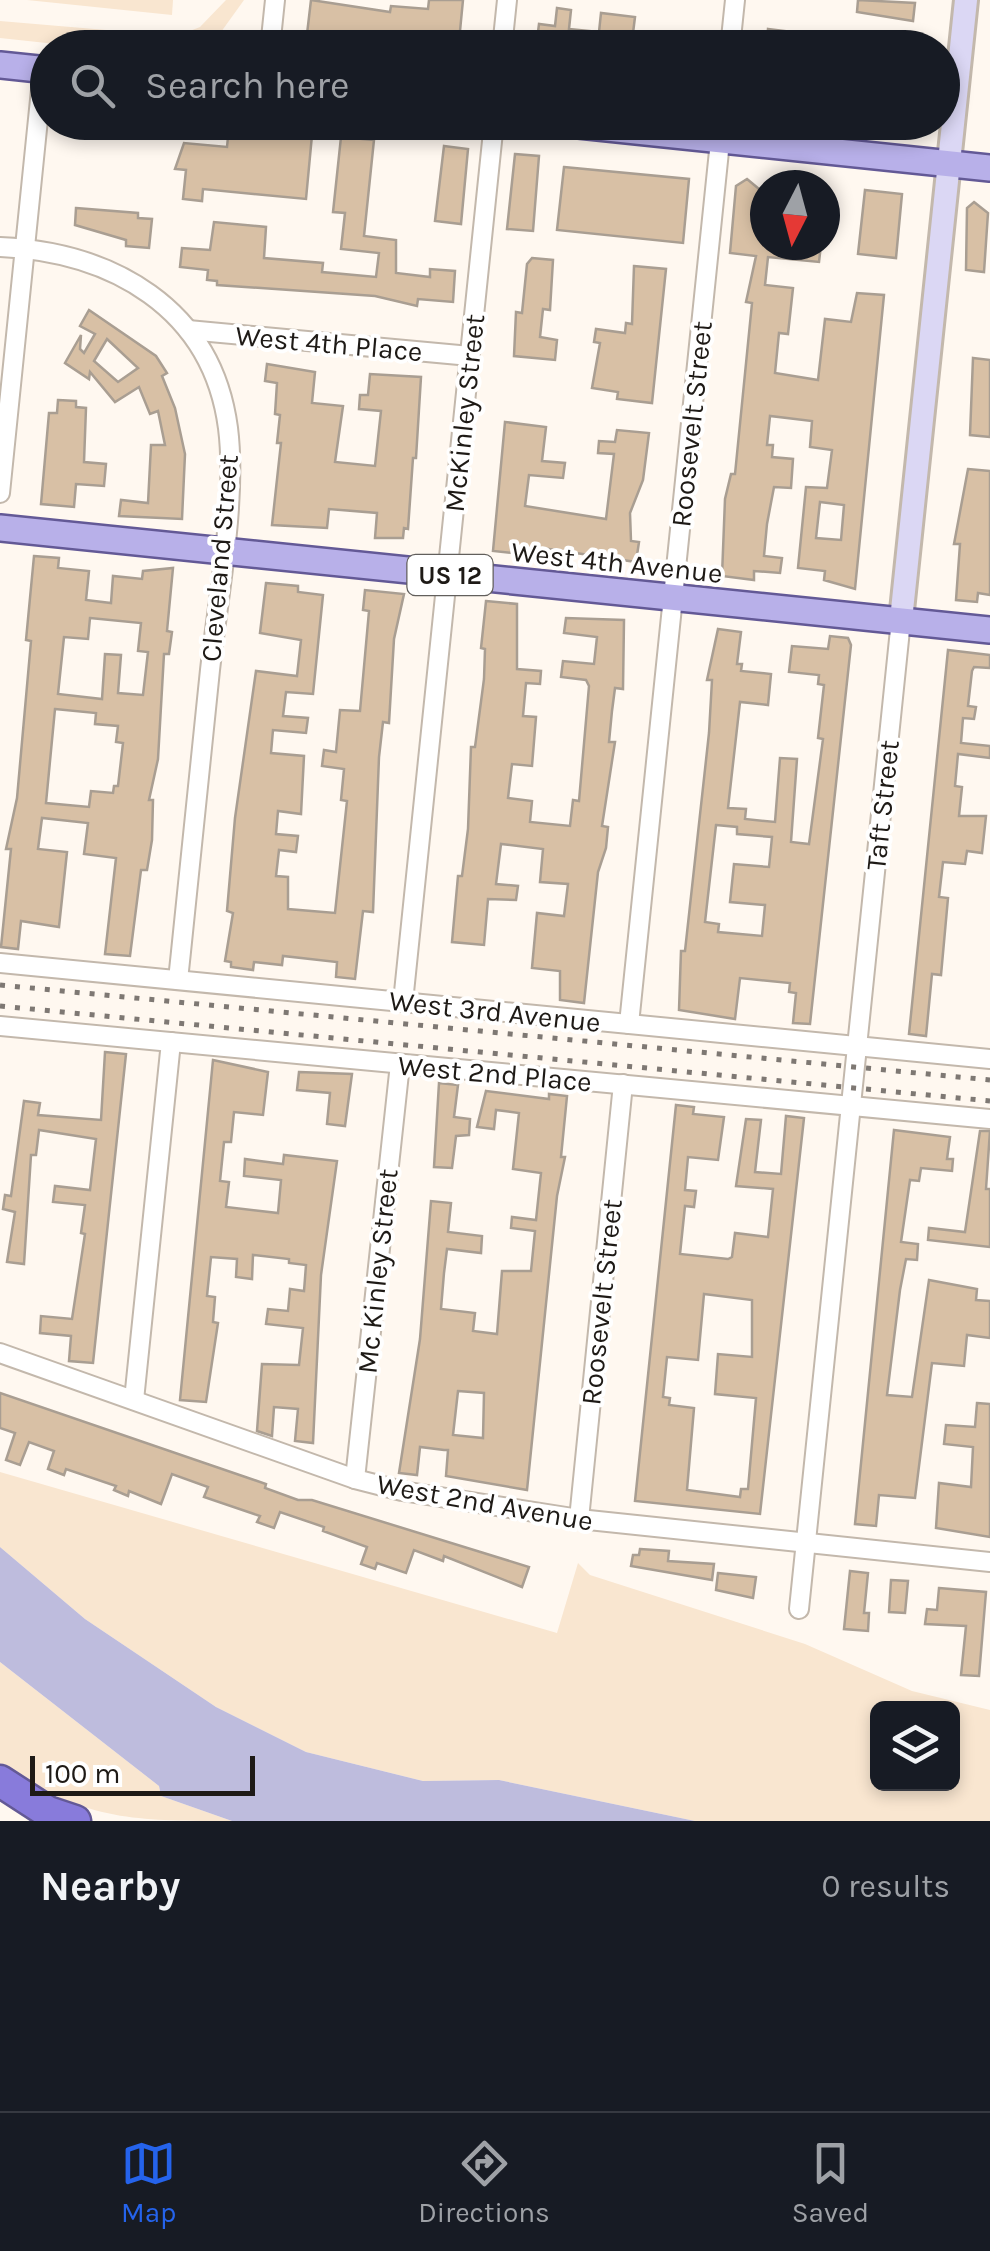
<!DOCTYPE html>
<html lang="en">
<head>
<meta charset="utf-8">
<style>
  :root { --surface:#171b24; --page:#20242c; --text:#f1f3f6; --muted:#9ea1a6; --line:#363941; --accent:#2563eb }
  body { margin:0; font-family:Karla,sans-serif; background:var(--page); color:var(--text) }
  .controls { position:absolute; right:30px; bottom:30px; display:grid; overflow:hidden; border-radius:15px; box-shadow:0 5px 15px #0003 }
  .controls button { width:90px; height:90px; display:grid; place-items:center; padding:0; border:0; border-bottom:2px solid var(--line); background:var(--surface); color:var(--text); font:50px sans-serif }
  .compass { position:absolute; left:750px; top:170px; width:90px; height:90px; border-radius:50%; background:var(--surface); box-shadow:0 5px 15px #0003; rotate:186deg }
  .scale { position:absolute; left:30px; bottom:25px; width:225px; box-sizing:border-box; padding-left:10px; border:5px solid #1e1a16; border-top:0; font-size:28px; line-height:35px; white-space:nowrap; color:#1e1a16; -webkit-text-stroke:8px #fff; paint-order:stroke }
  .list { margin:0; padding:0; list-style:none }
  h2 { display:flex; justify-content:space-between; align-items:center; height:130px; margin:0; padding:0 40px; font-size:42px }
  h2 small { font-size:32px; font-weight:400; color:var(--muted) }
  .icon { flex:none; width:55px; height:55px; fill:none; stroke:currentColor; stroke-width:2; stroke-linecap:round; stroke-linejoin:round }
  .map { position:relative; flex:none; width:990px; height:1821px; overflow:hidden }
  .search { position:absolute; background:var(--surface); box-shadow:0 5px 15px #0003; left:30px; right:30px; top:30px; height:110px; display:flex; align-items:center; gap:25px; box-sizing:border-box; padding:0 35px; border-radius:55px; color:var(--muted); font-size:38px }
  .sheet { height:290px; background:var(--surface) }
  nav { display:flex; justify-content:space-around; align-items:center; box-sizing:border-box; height:140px; border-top:2px solid var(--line); background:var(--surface); font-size:28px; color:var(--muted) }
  nav a { display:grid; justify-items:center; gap:5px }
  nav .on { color:var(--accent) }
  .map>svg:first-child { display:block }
  .green { fill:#f9e6d0; fill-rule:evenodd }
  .water { fill:#bebcdd }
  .building { fill:#d8c0a5; stroke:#a99e92; stroke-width:2.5; fill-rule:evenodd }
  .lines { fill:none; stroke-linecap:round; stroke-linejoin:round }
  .street-casing { stroke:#c3b8ac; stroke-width:22 }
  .secondary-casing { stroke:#c3b8ac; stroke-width:28 }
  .primary-casing { stroke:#635996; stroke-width:30 }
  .highway-casing { stroke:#635996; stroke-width:35 }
  .street { stroke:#fff; stroke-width:18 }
  .secondary { stroke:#dbd7f4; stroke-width:22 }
  .primary { stroke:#b8b0e9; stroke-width:25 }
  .highway { stroke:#887bdb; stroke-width:30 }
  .rail { stroke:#7e7873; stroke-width:5; stroke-dasharray:5 10; stroke-linecap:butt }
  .labels { text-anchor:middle; stroke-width:8; stroke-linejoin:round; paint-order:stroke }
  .shield { fill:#fff; stroke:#625f5c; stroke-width:2.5 }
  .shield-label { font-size:25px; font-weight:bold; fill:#1e1a16 }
  .street-label { font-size:28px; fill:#1e1a16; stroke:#fff }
</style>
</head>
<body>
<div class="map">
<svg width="990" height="1821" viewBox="0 0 990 1821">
  <rect width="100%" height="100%" fill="#fff8f0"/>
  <g class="green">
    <path d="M27,0H173L172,15Z"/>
    <path d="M226,0H244L221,32L194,47L93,48L0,38V21L177,36L200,27Z"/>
    <path d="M0,1472L557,1633L578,1563L590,1575L805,1644L912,1691L990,1710V1821H695L499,1780L423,1781L306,1752L216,1707L85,1619L0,1547ZM878,1708H952V1784H878Z"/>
    <path d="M0,1662L159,1786L161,1796L232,1821C134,1821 84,1821 0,1764Z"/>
  </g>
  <path class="water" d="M0,1547L85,1619L216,1707L306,1752L423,1781L499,1780L695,1821H232L161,1796L159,1786L0,1662Z"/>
  <g class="building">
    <path d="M311,0L390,12L391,6L428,9L429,0H463L460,31L472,32L470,48L307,34Z"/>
    <path d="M858,0L915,3L913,21L857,12Z"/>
    <path d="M557,8L571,10L569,29L599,32L601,13L635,17L633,33H640L639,48H536L539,24L555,26Z"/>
    <path d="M768,29L809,34L807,48H766Z"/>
    <path d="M229,127L312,135L306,199L203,189L202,201L183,199L186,170L175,169L184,143L227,147Z"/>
    <path d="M341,137L374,140L364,236L396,240V273L430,277V269L455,271L453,302L418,299L417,306L375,296L217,285V281L207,280L208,270L180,267L182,248L210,250L214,222L266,227L264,258L323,263L322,272L376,277L379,253L341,249L345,213L333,212Z"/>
    <path d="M444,146L468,149L461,224L435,221Z"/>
    <path d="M515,154L539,156L533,231L507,229Z"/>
    <path d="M564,167L689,179L683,243L557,230Z"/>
    <path d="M747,179L765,194V245H821L819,262L768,257L765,285L793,288L788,334L779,333L775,373L818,380L825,319L851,322L857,293L884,295L855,589L824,580L825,571L798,568L806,487L827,488L832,450L810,447L812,421L770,416L767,445H773L772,457L793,459L791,488L774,487L767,524L764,556L782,558L780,573L754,571V580L722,576L725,499L731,474H735L752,303L746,302L756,256L730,253L736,186ZM820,502L844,505L841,540L816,538Z"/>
    <path d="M865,190L902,194L896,258L858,254Z"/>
    <path d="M974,202L988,213L984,272L966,270L967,208Z"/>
    <path d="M76,208L138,213V218L152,219L149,248L126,246V240L75,225Z"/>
    <path d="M532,258L553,260L550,310L543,309L540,337L557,340L555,360L514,356L516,312L522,313L527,264Z"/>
    <path d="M634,266L666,269L652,403L617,399L618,392L592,388L600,343L594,342L596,329L625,333L626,323L632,324Z"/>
    <path d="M89,310L156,356L167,373L162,376L175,408L185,454L182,519L119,516L121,500L148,503L151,445H165L158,411L150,414L139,387L115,402L90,372L89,379L65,363L81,335L80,349L84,353L95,334L80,326ZM107,339L138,368L118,382L94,361Z"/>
    <path d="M973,358L990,360V437L970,435Z"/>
    <path d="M267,364L315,372L312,403L343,406L335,462L375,466L381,411L359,409L360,395H368L370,374L421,377L416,458H413L408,529L404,528L403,538H375L377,513L329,509L327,528L272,525L281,443H277L280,415L275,414L277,383L265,381Z"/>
    <path d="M58,400L76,401V407L86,408L84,462L106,464L104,486L76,484L74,507L41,504L49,413H57Z"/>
    <path d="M505,422L546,427L542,461L565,463L563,478L529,475L525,506L606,519L614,454L598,453L599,441L615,442L617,430L649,433L643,480L630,513L631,541L639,542L636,562L549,549L534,548V555L493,551Z"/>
    <path d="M968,469L990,471V595L978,593L977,602L956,600L960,544H954Z"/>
    <path d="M34,556L59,558L58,568L89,571L86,600L111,603L113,576L142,579L143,571L173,568L167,631L172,632L169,654H164L158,759L149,800H153L152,840L147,870H141L130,956L105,954L116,858L84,854L88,823L42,818L38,849L67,852L59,927L21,921L18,949L1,947L11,849H6L17,798L31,641L26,640ZM90,618L141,623L138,651L148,652L143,695L118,693L121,655L105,654L102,699L58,694L64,637L88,639ZM55,709L96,713L95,724L118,726L116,742L123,743L118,786H114L113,793L91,791L89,807L46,803Z"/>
    <path d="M266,583L298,586V592L323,595L313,694L286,692L283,716L308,718L306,733L273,730L271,753L304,756L301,814L278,811L276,834L298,836L296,852L279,850L276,876L288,877V909L335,913L347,801L341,800L344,769L322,766L324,750L336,752L340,710L360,711L369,611L363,610L365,590L404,594L394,639L389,723L383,722L379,757L373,912L363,911L355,979L336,977L337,962L283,956L282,965L254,962L253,970L231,967V962L225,961L233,913L227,911L235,818L256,671L297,676L301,640L260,633Z"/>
    <path d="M486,601L517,604V669L541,671L540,684L526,683L523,716L536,717L532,766L512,764L508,798L532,801L530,822L570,826L573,800L579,801L589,686L586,680L561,677L563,661L594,664L597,637L564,633L566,618L624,620L623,689L615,688L612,711L609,742H615L602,826L608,827L606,848L598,872L584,1003L560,1000V971L532,968L537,913L564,916L568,884L540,882L543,849L501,844L496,884L518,886L516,900L488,899L484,945L452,942L458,876H462L468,829L471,747H475L484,679L485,649L481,648Z"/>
    <path d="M718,629L741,632L737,664H742L741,671L771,674L768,705L740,702L728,808L746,809L745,819L775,822L780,758L797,759L791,842L809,844L823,739L818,738L824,685L818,684L819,675L789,672L792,646L828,649L830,636L848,638L851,645L810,1024L793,1023L796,993L789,992L790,983L740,978L735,1019L679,1010L681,951H685L709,733L712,680H707ZM716,825L737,827V834L772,837L769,867L734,864L730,902L765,905L762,936L718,932L719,924L705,922Z"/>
    <path d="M948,650L990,655V668L974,667L972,671L968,706L976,707L974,719L963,718L961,743L990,746V758L958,754L955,786L962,787L959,816H986L982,853L967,851L965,864L943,862L939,897L948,898L941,975L932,974L926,1036L909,1034Z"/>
    <path d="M105,1052L126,1054L93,1363L69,1361L71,1336L40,1333L41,1316L72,1319L85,1234L81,1233L85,1205L53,1202L55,1186L90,1190L96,1139L39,1130L36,1155H31L24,1264L7,1262L15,1212L3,1209L5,1195L11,1196L24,1101L40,1103L38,1115L101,1120Z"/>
    <path d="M213,1060L268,1072L263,1115L234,1112L231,1142H224L220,1181L229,1182L226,1207L278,1213L281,1180L244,1176L245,1159L283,1164L284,1155L337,1161L321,1275L313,1443L295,1441L298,1409L274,1407L272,1436L257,1431L262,1364L299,1365L303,1328L266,1324L268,1309L288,1311L290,1289L304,1291L306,1265L289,1263V1259L253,1255L252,1279L236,1277L237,1259L211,1257L207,1296L215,1297L213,1322L218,1323L206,1402L180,1400Z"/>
    <path d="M299,1072L352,1074L345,1126L327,1124L330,1093L297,1090Z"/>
    <path d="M439,1083L458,1085L454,1117L470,1119L469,1135L456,1136L452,1168L434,1167Z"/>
    <path d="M486,1091L549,1099V1094L567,1096L561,1157H565L557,1196L527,1490L446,1476L448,1450H444L420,1447L417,1475L399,1473L420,1339L431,1201L451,1203L448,1232L482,1236L481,1253L447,1249L444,1273L441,1309L475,1313L473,1331L497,1334L502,1271H531L535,1231L511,1228L512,1217L536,1220L541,1173L513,1169L519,1113L496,1110L494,1129L477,1127ZM458,1391L484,1393L483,1438L453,1435Z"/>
    <path d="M676,1105L694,1107L693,1114L724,1117L718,1160L688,1157L685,1190L696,1191L694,1207L685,1206L680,1254L728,1259L732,1257L735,1233L768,1237L773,1189L736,1186L746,1119L761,1120L755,1172L781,1174L786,1116L804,1118L760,1514L635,1501ZM704,1294L752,1300V1357L718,1354L715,1394L756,1398L748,1489H741L740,1497L687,1490L694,1408L669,1405L670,1398L663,1397L667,1357L698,1360Z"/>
    <path d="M894,1130L950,1137L947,1159H953L952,1171L921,1168L919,1181L910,1180L901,1242L918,1244L917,1260L906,1259L900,1290L887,1395L912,1397L929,1280L977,1289L976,1300L990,1301V1338L967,1335L964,1366L932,1363L915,1498L879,1495L876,1526L855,1524Z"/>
    <path d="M980,1131H990L986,1189H990V1247L928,1240L929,1228L965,1232Z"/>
    <path d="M0,1393L266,1484L265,1488L298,1500H312L529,1567L522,1587L444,1556L443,1561L414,1550L406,1573L377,1563L375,1569L361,1564L367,1547L323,1531L324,1527L280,1512L274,1528L257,1522L260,1516L204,1497L208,1487L172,1474L161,1504L129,1491L128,1496L114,1490L116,1486L66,1469L64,1475L48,1469L54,1451L29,1442L20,1465L6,1460L15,1433L0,1428Z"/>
    <path d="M977,1403L990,1404V1537L936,1528L939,1483L971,1487L973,1447L944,1444L946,1425L975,1427Z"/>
    <path d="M640,1549L669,1551L668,1561L714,1564L712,1580L631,1566L633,1555H639Z"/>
    <path d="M850,1571L868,1573L864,1613H869L868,1631L844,1629Z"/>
    <path d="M718,1573L756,1577L753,1598L716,1590Z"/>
    <path d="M891,1580L908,1581L905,1613L889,1612Z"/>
    <path d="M939,1588L986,1592L979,1676L961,1675L966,1626L925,1624L927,1609L937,1610Z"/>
  </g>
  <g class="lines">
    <g class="street-casing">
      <g id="street">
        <path d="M270,48L275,0"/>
        <path d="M502,48L507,0"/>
        <path d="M730,48L735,0"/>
        <path d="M0,247C111,252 212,307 228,428C237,499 218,598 210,670C199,774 189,877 178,980"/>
        <path d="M188,330L470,356"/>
        <path d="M0,493L43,70"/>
        <path d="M0,963L990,1059"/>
        <path d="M403,1002L494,122"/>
        <path d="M629,1024L722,122"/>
        <path d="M0,1026L990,1119"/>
        <path d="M0,1353L355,1479L402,1491L579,1519L990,1562"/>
        <path d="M134,1400L171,1042"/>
        <path d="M355,1479L400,1064"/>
        <path d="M579,1519L623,1084"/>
        <path d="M799,1609L901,620"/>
      </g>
    </g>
    <g class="secondary-casing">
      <path id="secondary" d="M901,620L966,0"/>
    </g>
    <g class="primary-casing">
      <g id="primary">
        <path d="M0,65L48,70"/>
        <path d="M550,122L990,168"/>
        <path d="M0,528L990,630"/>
      </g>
    </g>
    <g class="highway-casing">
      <path id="highway" d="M0,1781L48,1812L75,1821"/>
    </g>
    <use href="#street" class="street"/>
    <use href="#secondary" class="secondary"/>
    <use href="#primary" class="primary"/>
    <use href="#highway" class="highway"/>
    <g class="rail">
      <path d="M0,985L990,1080"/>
      <path d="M0,1006L990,1101"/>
    </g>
  </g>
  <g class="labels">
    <rect class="shield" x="407.5" y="555" width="85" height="40" rx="8"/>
    <g class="shield-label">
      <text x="450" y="584">US 12</text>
    </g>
    <g class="street-label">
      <text transform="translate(329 343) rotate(5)" y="10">West 4th Place</text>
      <text transform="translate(464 413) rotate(-84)" y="10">McKinley Street</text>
      <text transform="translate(691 424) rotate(-84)" y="10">Roosevelt Street</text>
      <text transform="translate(219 558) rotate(-85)" y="10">Cleveland Street</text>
      <text transform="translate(617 562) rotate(6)" y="10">West 4th Avenue</text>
      <text transform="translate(882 805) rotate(-84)" y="10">Taft Street</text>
      <text transform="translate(495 1011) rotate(6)" y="10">West 3rd Avenue</text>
      <text transform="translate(495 1073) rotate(5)" y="10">West 2nd Place</text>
      <text transform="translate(377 1271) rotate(-84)" y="10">Mc Kinley Street</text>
      <text transform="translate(601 1302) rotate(-84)" y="10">Roosevelt Street</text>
      <text transform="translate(485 1502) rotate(10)" y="10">West 2nd Avenue</text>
    </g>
  </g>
</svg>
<div class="controls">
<button><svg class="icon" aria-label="layers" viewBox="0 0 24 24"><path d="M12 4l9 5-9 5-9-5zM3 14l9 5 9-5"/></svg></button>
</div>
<svg class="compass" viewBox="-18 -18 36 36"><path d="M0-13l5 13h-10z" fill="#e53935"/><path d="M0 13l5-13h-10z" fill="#9ea1a6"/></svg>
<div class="scale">100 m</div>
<div class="search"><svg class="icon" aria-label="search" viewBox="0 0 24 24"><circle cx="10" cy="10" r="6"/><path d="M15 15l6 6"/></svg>Search here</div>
</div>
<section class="sheet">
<h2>Nearby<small>0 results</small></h2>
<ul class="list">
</ul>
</section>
<nav>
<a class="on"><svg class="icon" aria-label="map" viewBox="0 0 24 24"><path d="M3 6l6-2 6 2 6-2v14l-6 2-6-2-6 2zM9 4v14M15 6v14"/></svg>Map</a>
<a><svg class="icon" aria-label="directions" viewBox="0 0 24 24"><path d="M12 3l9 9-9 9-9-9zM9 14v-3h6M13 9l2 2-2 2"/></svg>Directions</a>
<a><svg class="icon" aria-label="saved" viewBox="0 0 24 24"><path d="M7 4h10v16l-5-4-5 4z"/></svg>Saved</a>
</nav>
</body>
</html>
